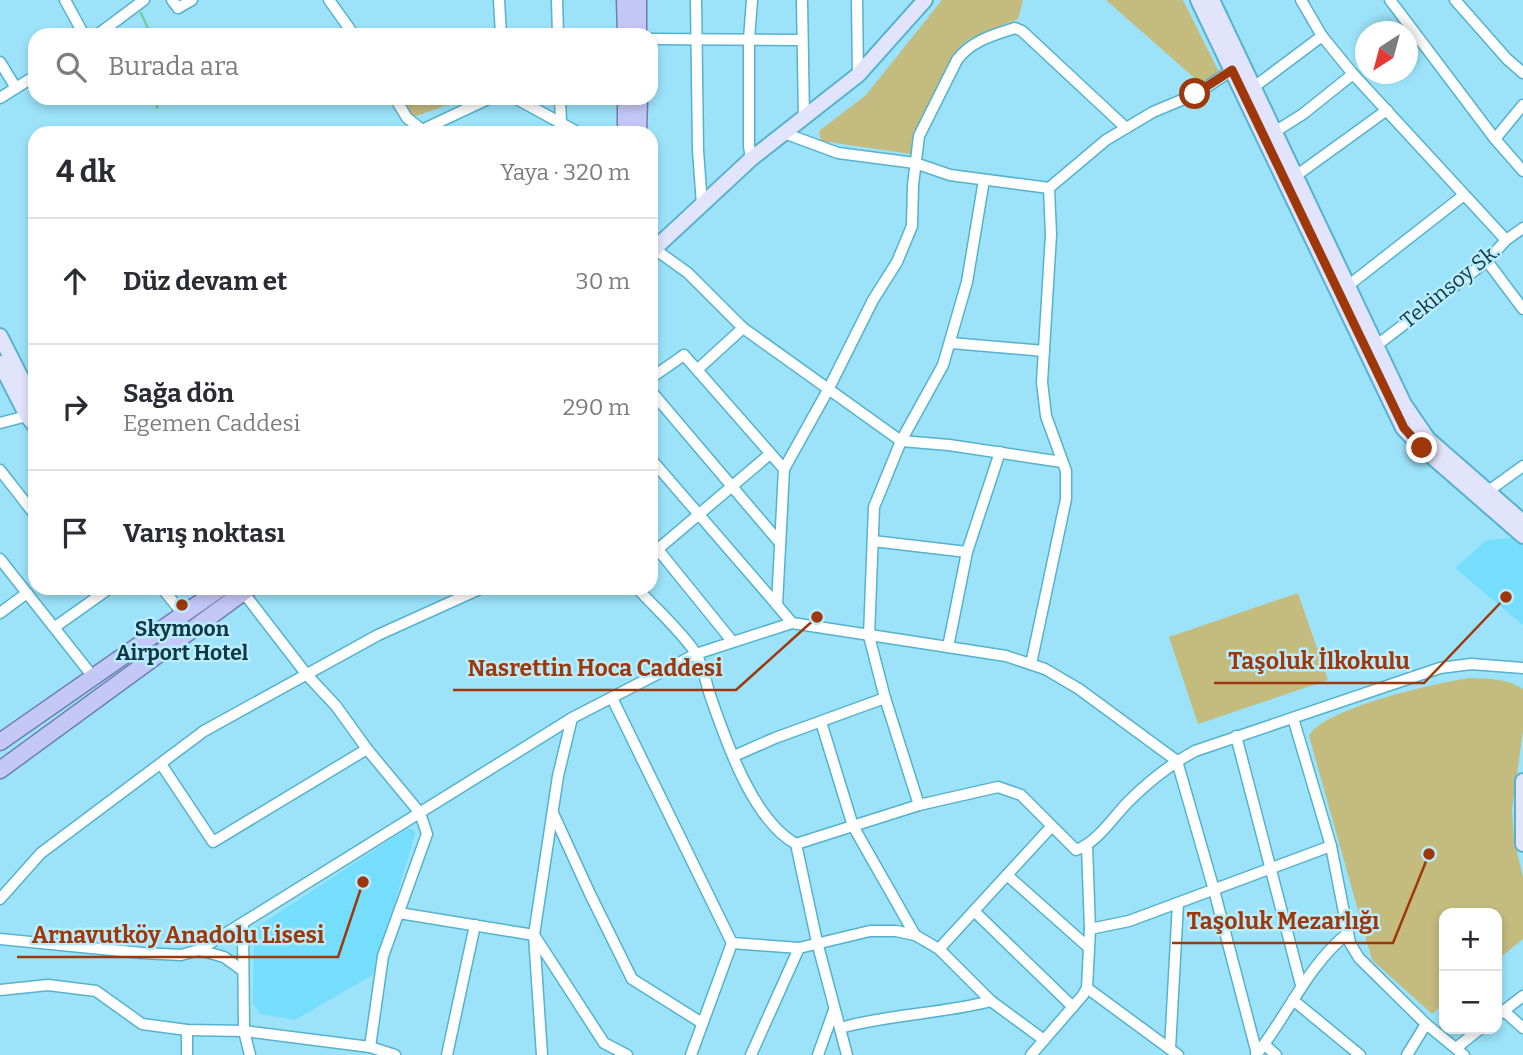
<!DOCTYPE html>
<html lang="tr">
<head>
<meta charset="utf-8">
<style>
  :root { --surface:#fff; --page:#f2f2f3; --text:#2b2b33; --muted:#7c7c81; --line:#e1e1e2 }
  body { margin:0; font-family:Bitter,serif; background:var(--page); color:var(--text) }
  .controls { position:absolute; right:21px; bottom:21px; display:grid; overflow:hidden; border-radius:14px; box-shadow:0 4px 10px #0003 }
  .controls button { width:63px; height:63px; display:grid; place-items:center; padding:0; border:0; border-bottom:2px solid var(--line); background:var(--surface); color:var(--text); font:35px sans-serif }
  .compass { position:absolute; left:1355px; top:21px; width:63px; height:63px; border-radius:50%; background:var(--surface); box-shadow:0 4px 10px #0003; rotate:216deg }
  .stop { position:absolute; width:21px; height:21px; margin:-16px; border:5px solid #9e380b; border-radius:50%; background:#fff }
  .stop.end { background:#9e380b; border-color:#fff; box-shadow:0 2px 7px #0008 }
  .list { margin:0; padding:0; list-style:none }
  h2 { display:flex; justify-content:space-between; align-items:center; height:91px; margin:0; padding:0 28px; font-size:30px }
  h2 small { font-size:23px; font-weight:400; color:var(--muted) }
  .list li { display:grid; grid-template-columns:46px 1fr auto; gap:21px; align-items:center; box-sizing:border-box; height:126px; padding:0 28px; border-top:2px solid var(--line) }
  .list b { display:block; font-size:26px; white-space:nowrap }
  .list p { margin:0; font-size:23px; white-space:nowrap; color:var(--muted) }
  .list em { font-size:23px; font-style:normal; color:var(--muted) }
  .icon { flex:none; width:38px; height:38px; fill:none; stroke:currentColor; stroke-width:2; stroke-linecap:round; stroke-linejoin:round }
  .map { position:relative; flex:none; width:1523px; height:1055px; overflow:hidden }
  .search { position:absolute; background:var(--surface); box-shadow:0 4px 10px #0003; left:28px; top:28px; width:630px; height:77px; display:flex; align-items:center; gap:18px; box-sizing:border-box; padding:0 24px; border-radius:21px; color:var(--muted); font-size:26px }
  .panel { position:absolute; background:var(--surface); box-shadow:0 4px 10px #0003; left:28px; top:126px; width:630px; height:469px; border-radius:21px }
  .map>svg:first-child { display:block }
  .built { fill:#75defd }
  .green { fill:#c4bb7f }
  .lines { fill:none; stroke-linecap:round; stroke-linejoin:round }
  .stream { stroke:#76cda0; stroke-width:2.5 }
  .street-casing { stroke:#55b2cd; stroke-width:13 }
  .secondary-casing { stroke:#55b2cd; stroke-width:18 }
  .primary-casing { stroke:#6d7eb4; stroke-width:19 }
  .street { stroke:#fff; stroke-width:10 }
  .secondary { stroke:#e2e4fb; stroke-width:14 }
  .primary { stroke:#c5c8f7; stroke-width:16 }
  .route { stroke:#9e380b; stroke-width:9 }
  .poi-dot { fill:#9e380b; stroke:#b9edfe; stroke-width:2.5 }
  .labels { text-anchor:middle; stroke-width:5; stroke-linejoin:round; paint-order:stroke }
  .street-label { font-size:21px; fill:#0f3843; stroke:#b9edfe }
  .poi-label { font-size:21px; font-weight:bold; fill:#0f3843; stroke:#b9edfe }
  .leader { fill:none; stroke:#9e380b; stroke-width:2.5 }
  .callout-dot { fill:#9e380b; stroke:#b9edfe; stroke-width:2.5 }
  .callout-label { font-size:23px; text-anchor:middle; font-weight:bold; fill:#9e380b; stroke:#b9edfe; stroke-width:5; stroke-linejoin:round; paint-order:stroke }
</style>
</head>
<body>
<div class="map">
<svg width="1523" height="1055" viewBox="0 0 1523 1055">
  <rect width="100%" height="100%" fill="#9ce3fa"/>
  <g class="built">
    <path d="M1511,538L1516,539L1523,546V625L1455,568L1487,540Z"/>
    <path d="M408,828L414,830L415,834L374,974L295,1020L260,1014L253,1003L254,929Z"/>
  </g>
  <g class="green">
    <path d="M942,0H1023L1018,19L969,39L957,50L938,92L917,127L911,154L821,141L819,131L866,95Z"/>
    <path d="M1106,0H1183L1219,72L1200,83Z"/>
    <path d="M400,98H467L416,116L412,115Z"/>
    <path d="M1298,593L1328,680L1198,724L1169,637Z"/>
    <path d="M1469,678C1487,679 1507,678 1523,689V731L1512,810L1514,839L1523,877V939L1497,960V913H1444V1004L1432,1014L1372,960L1309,736C1323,708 1437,683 1469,678Z"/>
  </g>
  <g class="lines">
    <g class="stream">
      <path d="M141,13L151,35"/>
      <path d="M157,108L158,98"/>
    </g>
    <g class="street-casing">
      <g id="street">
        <path d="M65,0L84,35"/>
        <path d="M172,0L178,8L192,0"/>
        <path d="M329,0L354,35"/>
        <path d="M499,0L501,35"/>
        <path d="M557,0L558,35"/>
        <path d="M696,0L698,150L702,205"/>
        <path d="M802,0L804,119"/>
        <path d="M857,0L858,75"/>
        <path d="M1301,0L1322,36L1353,74L1506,240"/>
        <path d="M1390,0L1495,139L1523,171"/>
        <path d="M1455,0L1507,59L1523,73"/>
        <path d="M97,35L144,0"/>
        <path d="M651,39L802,40"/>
        <path d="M0,62L16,88"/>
        <path d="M1254,87L1322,36"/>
        <path d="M0,98L35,76"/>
        <path d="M395,98L407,118L426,133"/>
        <path d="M515,98L579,133"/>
        <path d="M560,98L561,122"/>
        <path d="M422,130L490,98"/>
        <path d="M1276,131L1303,114L1353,74"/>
        <path d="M784,133L838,153L915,163L950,175L1049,188L1106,140L1153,112L1196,94L1232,70"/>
        <path d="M1495,139L1523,105"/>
        <path d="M751,159L749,146V39L752,0"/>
        <path d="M1297,175L1387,110"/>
        <path d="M656,250L688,273L743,328L901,441L949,445L1062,462"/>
        <path d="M1487,261L1523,309"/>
        <path d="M1349,285L1464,195"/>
        <path d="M951,343L1044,351"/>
        <path d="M1377,345L1487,261L1506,240L1523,228"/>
        <path d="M698,369L743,328"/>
        <path d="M651,378L684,355L784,469"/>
        <path d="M651,391L780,543"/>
        <path d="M0,423L27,416"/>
        <path d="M651,459L777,605"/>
        <path d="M0,470L35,515"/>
        <path d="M1487,492L1523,466"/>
        <path d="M651,541L732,641"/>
        <path d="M873,541L967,552"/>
        <path d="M658,549L770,454"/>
        <path d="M0,559L94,678"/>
        <path d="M162,588L183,614"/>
        <path d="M637,588C656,609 679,629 695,652C703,664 706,684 711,698C727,744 753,820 796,844L817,942L847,1055"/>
        <path d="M243,592L307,675L336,706L367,749L420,813L427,834L383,956L370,1047"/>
        <path d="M0,613L27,593"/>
        <path d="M792,623L777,605L784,469L828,390L873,300L897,262L912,226L913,185L919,136L957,60C971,41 993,35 1015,28L1022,31L1126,128"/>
        <path d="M55,627L110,588"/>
        <path d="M948,647L967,552L1000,452"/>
        <path d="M1031,664L1066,499V471L1046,416L1042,382L1051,235L1049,188"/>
        <path d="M612,698L732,943L799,948L870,931H896L915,935L939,949L991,1001L1044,1040"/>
        <path d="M1293,718L1331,846L1350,943L1359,958L1426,1024L1464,1055"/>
        <path d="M821,722L853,826L915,935"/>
        <path d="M1236,736L1301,985"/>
        <path d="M734,756L775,738L885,698"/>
        <path d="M161,764L213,842L367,749"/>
        <path d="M919,805L885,698L869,636L874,507L901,441L943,365L967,282L984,180"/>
        <path d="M553,813L590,894L632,979L702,1023"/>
        <path d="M796,844L919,805L998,787L1021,795L1076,850C1098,842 1113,817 1129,801C1148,782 1171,764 1195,751L1440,668L1471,664L1523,668"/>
        <path d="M1007,875L1088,947"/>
        <path d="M0,899L41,853L204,731L378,635L482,588"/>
        <path d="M974,911L1073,1007"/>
        <path d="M399,913L534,935L604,1043L627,1055"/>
        <path d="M243,923L244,1031L250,1055"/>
        <path d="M1090,929L1129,921L1331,846"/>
        <path d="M0,939L142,953L181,955L199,950L572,718L696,654L792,623L1006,656L1045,669L1079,689L1177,761L1214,890L1257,1054"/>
        <path d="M939,949L1051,827"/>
        <path d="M199,950L224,957L242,970"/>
        <path d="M1087,988L1178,1055"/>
        <path d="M0,990L48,985L96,991L142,1024L187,1030L244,1031L370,1047L395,1055"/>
        <path d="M1293,1000L1360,1055"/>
        <path d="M1504,1011L1523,1028"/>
        <path d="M1497,1016L1523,996"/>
        <path d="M840,1028C889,1014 941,1014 991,1001"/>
        <path d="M1265,1045L1276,1055"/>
        <path d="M1456,1048L1480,1029"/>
        <path d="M1170,1049L1178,903"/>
        <path d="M187,1055V1030"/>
        <path d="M447,1055L475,925"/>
        <path d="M542,1055L534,935L558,776L572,718"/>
        <path d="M691,1055L732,943"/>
        <path d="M751,1055L799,948"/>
        <path d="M818,1055L834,1010"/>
        <path d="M1031,1055L1083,995L1087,988L1090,929L1087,846"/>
        <path d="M1256,1055C1288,1015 1307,966 1348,933"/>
        <path d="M1407,1055L1426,1024"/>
      </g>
    </g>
    <g class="secondary-casing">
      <g id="secondary">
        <path d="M1198,0L1403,428L1422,448L1523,536"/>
        <path d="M1212,0L1404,404L1428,439L1523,522"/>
        <path d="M651,252L751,159L858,75L925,0"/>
        <path d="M0,336L35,405"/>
        <path d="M0,363L27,416L35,426"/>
        <path d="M1523,781V844"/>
      </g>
    </g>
    <g class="primary-casing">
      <g id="primary">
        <path d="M625,0L626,35"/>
        <path d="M638,0V35"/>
        <path d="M626,133V98"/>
        <path d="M638,133L639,98"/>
        <path d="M0,742L221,588"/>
        <path d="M0,770L249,588"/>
      </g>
    </g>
    <use href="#street" class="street"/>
    <use href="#secondary" class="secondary"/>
    <use href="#primary" class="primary"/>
  </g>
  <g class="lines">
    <path class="route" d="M1195,94L1232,70L1404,428L1422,448"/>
  </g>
  <circle class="poi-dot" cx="182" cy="605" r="7"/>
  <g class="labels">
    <g class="street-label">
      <text transform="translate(1450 286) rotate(-39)" y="7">Tekinsoy Sk.</text>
    </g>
    <g class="poi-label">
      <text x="182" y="636">Skymoon<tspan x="182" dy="24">Airport Hotel</tspan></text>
    </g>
  </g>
  <path class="leader" d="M1506 597L1424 683H1214M817 617L736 690H453M1429 854L1393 943H1172M363 882L338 957H17"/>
  <g class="callout-dot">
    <circle cx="1506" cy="597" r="7"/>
    <circle cx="817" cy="617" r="7"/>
    <circle cx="1429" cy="854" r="7"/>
    <circle cx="363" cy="882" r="7"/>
  </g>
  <g class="callout-label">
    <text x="1319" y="669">Taşoluk İlkokulu</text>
    <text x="595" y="676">Nasrettin Hoca Caddesi</text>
    <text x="1283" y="929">Taşoluk Mezarlığı</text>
    <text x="178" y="943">Arnavutköy Anadolu Lisesi</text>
  </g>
</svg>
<div class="controls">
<button>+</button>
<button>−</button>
</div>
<svg class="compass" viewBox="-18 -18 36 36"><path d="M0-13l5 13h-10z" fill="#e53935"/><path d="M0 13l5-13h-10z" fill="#7c7c81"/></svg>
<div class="stop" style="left:1195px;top:94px"></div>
<div class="stop end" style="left:1422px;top:448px"></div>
<div class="search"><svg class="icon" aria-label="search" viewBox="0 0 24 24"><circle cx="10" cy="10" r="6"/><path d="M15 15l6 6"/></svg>Burada ara</div>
<section class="panel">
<h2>4 dk<small>Yaya · 320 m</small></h2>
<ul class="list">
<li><svg class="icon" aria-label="ahead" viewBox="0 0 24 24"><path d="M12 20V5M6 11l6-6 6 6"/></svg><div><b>Düz devam et</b></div><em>30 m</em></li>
<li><svg class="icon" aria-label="right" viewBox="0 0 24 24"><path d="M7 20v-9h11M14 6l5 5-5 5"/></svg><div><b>Sağa dön</b><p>Egemen Caddesi</p></div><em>290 m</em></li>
<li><svg class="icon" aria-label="arrive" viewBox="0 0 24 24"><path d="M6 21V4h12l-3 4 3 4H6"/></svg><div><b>Varış noktası</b></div></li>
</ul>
</section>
</div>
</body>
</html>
